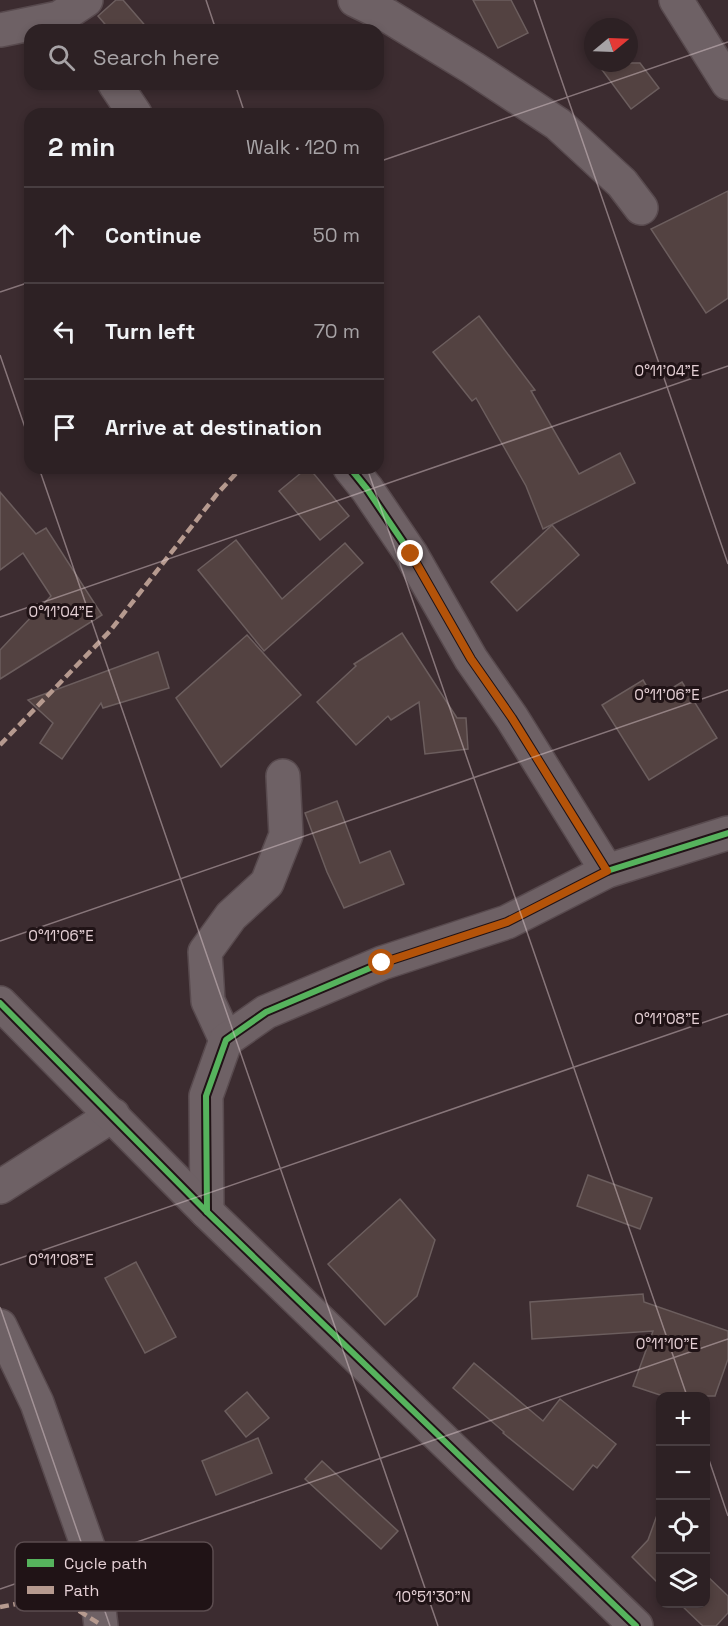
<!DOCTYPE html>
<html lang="en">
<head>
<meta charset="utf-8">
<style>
  :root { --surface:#2d2124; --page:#35292c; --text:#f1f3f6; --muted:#a7a3a6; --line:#483e41 }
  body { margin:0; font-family:"Space Grotesk",sans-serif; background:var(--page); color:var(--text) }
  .controls { position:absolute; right:18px; bottom:18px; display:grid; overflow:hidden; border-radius:12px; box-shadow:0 3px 9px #0003 }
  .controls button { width:54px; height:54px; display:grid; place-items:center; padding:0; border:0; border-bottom:2px solid var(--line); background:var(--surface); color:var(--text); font:30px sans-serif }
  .compass { position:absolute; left:584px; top:18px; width:54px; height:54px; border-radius:50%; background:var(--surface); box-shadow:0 3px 9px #0003; rotate:71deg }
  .stop { position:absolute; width:18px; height:18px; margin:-14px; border:4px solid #b45309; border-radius:50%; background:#fff }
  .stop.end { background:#b45309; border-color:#fff; box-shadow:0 2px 6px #0008 }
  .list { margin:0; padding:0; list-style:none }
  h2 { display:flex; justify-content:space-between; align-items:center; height:78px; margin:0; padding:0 24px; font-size:26px }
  h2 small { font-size:20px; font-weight:400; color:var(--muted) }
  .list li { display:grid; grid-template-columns:39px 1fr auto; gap:18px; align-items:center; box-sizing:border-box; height:96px; padding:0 24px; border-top:2px solid var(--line) }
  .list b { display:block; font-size:22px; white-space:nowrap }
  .list em { font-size:20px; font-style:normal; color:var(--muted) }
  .icon { flex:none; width:33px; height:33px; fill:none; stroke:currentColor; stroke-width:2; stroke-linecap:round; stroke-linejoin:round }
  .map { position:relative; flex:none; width:728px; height:1626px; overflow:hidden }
  .search { position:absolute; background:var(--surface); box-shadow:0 3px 9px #0003; left:24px; top:24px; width:360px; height:66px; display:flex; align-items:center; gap:15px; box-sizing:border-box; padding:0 21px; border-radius:18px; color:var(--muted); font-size:22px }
  .panel { position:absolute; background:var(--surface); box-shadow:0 3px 9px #0003; left:24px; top:108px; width:360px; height:366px; border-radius:18px }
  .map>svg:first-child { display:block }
  .building { fill:#534241; stroke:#6c5e5e; stroke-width:1.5 }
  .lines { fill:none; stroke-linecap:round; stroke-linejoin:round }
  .minor-casing { stroke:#584a4e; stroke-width:36 }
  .tertiary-casing { stroke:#584a4e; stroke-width:36 }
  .minor { stroke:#6e6165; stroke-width:33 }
  .tertiary { stroke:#6e6165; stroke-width:33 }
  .quiet { stroke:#b69a8f; stroke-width:4.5; stroke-dasharray:9 4.5; stroke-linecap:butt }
  .cycleway-casing { stroke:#201316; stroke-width:10 }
  .cycleway { stroke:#56b35d; stroke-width:6 }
  .route { stroke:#b45309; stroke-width:8 }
  .ticks { fill:none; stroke:#e5d0d5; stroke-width:1.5; stroke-opacity:0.45 }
  .key { fill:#201316; stroke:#5b4c4f; stroke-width:1.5 }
  .key-label { font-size:16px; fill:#e5d0d5 }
  .ticks-label { font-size:15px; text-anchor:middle; fill:#e5d0d5; stroke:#201316; stroke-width:6; stroke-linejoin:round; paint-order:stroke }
</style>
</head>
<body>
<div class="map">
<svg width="728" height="1626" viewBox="0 0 728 1626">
  <rect width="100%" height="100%" fill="#3c2c30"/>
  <g class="building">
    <path d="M116,0H123L149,30H110L98,16Z"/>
    <path d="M473,0H511L528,33L498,48Z"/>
    <path d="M597,63H640L659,88L631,109Z"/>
    <path d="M728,191V298L706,313L651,229Z"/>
    <path d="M479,316L535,390L531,391L579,474L620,453L635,483L543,529L526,486L476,398L472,401L433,352Z"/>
    <path d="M307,468H309L349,516L320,540L279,491Z"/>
    <path d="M0,492L36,534L46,528L102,615L0,679V650L51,596L23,553L0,570Z"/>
    <path d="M552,525L579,555L517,611L491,582Z"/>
    <path d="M236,540L282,599L345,543L363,563L264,651L198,570Z"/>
    <path d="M402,633L457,718H466L468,749L425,754L419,702L391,720L388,716L356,745L317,702L356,666L354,664Z"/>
    <path d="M247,635L301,695L221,767L176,698Z"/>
    <path d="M158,652L169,688L103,708L101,703L62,759L40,743L53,723L28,700Z"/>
    <path d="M643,680L654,699L682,682L717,738L649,780L602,705Z"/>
    <path d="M337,801L360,863L390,851L404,884L344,908L327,872L305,813Z"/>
    <path d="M588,1175L652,1198L640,1229L577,1206Z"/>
    <path d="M400,1199L435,1240L417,1296L385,1325L328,1264Z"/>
    <path d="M136,1262L176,1337L145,1353L105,1278Z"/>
    <path d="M643,1294L644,1302L728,1331V1359L715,1396H663L633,1386L653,1331L532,1339L530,1302Z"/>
    <path d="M474,1363L543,1421L560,1399L616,1444L597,1468L593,1465L573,1490L503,1433L504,1432L453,1388Z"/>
    <path d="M247,1392L269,1418L246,1437L225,1411Z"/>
    <path d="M258,1438L272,1473L216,1495L202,1461Z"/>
    <path d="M322,1461L398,1531L381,1549L305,1479Z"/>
    <path d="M660,1507V1585L632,1557L648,1540Z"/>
    <path d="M705,1574L728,1596V1613L716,1626H703L680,1604H705Z"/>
  </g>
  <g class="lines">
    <g class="minor-casing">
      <g id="minor">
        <path d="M355,0L388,16L473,68L558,124L622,183L641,208"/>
        <path d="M676,0L728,83"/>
        <path d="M0,30L59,18L86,0"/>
        <path d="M115,84L135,114"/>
        <path d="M350,468L367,489L411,554L471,659L512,718L607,871"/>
        <path d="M226,1040L208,1001L205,952L231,916L267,883L286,835L283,776"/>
        <path d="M0,1187L113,1115"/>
        <path d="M207,1212L206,1096L226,1040L266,1012L382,963L507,922L607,871L728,833"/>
        <path d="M0,1326L37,1403L93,1561L101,1626"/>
      </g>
    </g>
    <g class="tertiary-casing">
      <path id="tertiary" d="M0,1003L207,1212L636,1626"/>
    </g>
    <use href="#minor" class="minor"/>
    <use href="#tertiary" class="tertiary"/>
    <g class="quiet">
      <path d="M0,745L110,631L217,494L241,468"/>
      <path d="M0,1607L27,1602L71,1606L100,1624L99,1626"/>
    </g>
    <g class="cycleway-casing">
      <g id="cycleway">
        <path d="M350,468L367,489L411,554L471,659L512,718L607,871"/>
        <path d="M0,1003L207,1212L636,1626"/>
        <path d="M207,1212L206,1096L226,1040L266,1012L382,963L507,922L607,871L728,833"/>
      </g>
    </g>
    <use href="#cycleway" class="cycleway"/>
  </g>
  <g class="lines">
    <path class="route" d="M382,963L507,922L607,871L512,718L471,659L411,554"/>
  </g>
  <path class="ticks" d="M206,0L216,30M534,0L728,564M235,84L245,114M378,162L728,42M0,292L30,282M0,355L30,442M39,468L438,1626M367,468L687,1396M0,617L728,366M0,941L728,690M0,1265L728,1014M0,1307L110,1626M706,1451L728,1516M0,1589L728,1339"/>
  <rect x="15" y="1542" width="198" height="69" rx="9" class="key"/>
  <rect x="27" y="1559" width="27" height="8" fill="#56b35d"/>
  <rect x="27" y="1586" width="27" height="8" fill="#b69a8f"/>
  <g class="key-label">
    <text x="64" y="1569">Cycle path</text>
    <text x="64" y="1596">Path</text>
  </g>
  <g class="ticks-label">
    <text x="667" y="376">0°11'04"E</text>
    <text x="61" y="617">0°11'04"E</text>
    <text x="667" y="700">0°11'06"E</text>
    <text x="61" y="941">0°11'06"E</text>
    <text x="667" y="1024">0°11'08"E</text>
    <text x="61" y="1265">0°11'08"E</text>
    <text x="667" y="1349">0°11'10"E</text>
    <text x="433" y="1602">10°51'30"N</text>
  </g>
</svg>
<div class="controls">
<button>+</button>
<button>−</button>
<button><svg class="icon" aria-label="locate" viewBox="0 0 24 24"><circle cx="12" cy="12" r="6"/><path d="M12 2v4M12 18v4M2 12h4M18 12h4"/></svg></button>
<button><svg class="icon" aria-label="layers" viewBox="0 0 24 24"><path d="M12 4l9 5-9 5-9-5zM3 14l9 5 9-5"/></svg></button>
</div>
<svg class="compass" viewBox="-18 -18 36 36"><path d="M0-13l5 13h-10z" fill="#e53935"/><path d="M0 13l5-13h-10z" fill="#a7a3a6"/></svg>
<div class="stop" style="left:382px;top:963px"></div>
<div class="stop end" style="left:411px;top:554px"></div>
<div class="search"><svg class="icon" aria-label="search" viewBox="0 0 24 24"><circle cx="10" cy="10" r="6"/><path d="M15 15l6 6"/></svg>Search here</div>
<section class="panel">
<h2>2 min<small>Walk · 120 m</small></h2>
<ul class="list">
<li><svg class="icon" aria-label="ahead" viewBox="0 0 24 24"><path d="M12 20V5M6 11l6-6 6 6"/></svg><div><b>Continue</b></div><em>50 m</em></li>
<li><svg class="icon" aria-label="left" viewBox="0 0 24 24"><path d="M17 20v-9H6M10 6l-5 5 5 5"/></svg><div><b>Turn left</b></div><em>70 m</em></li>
<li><svg class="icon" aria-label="arrive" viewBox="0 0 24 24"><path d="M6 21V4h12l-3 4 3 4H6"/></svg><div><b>Arrive at destination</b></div></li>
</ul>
</section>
</div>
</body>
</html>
